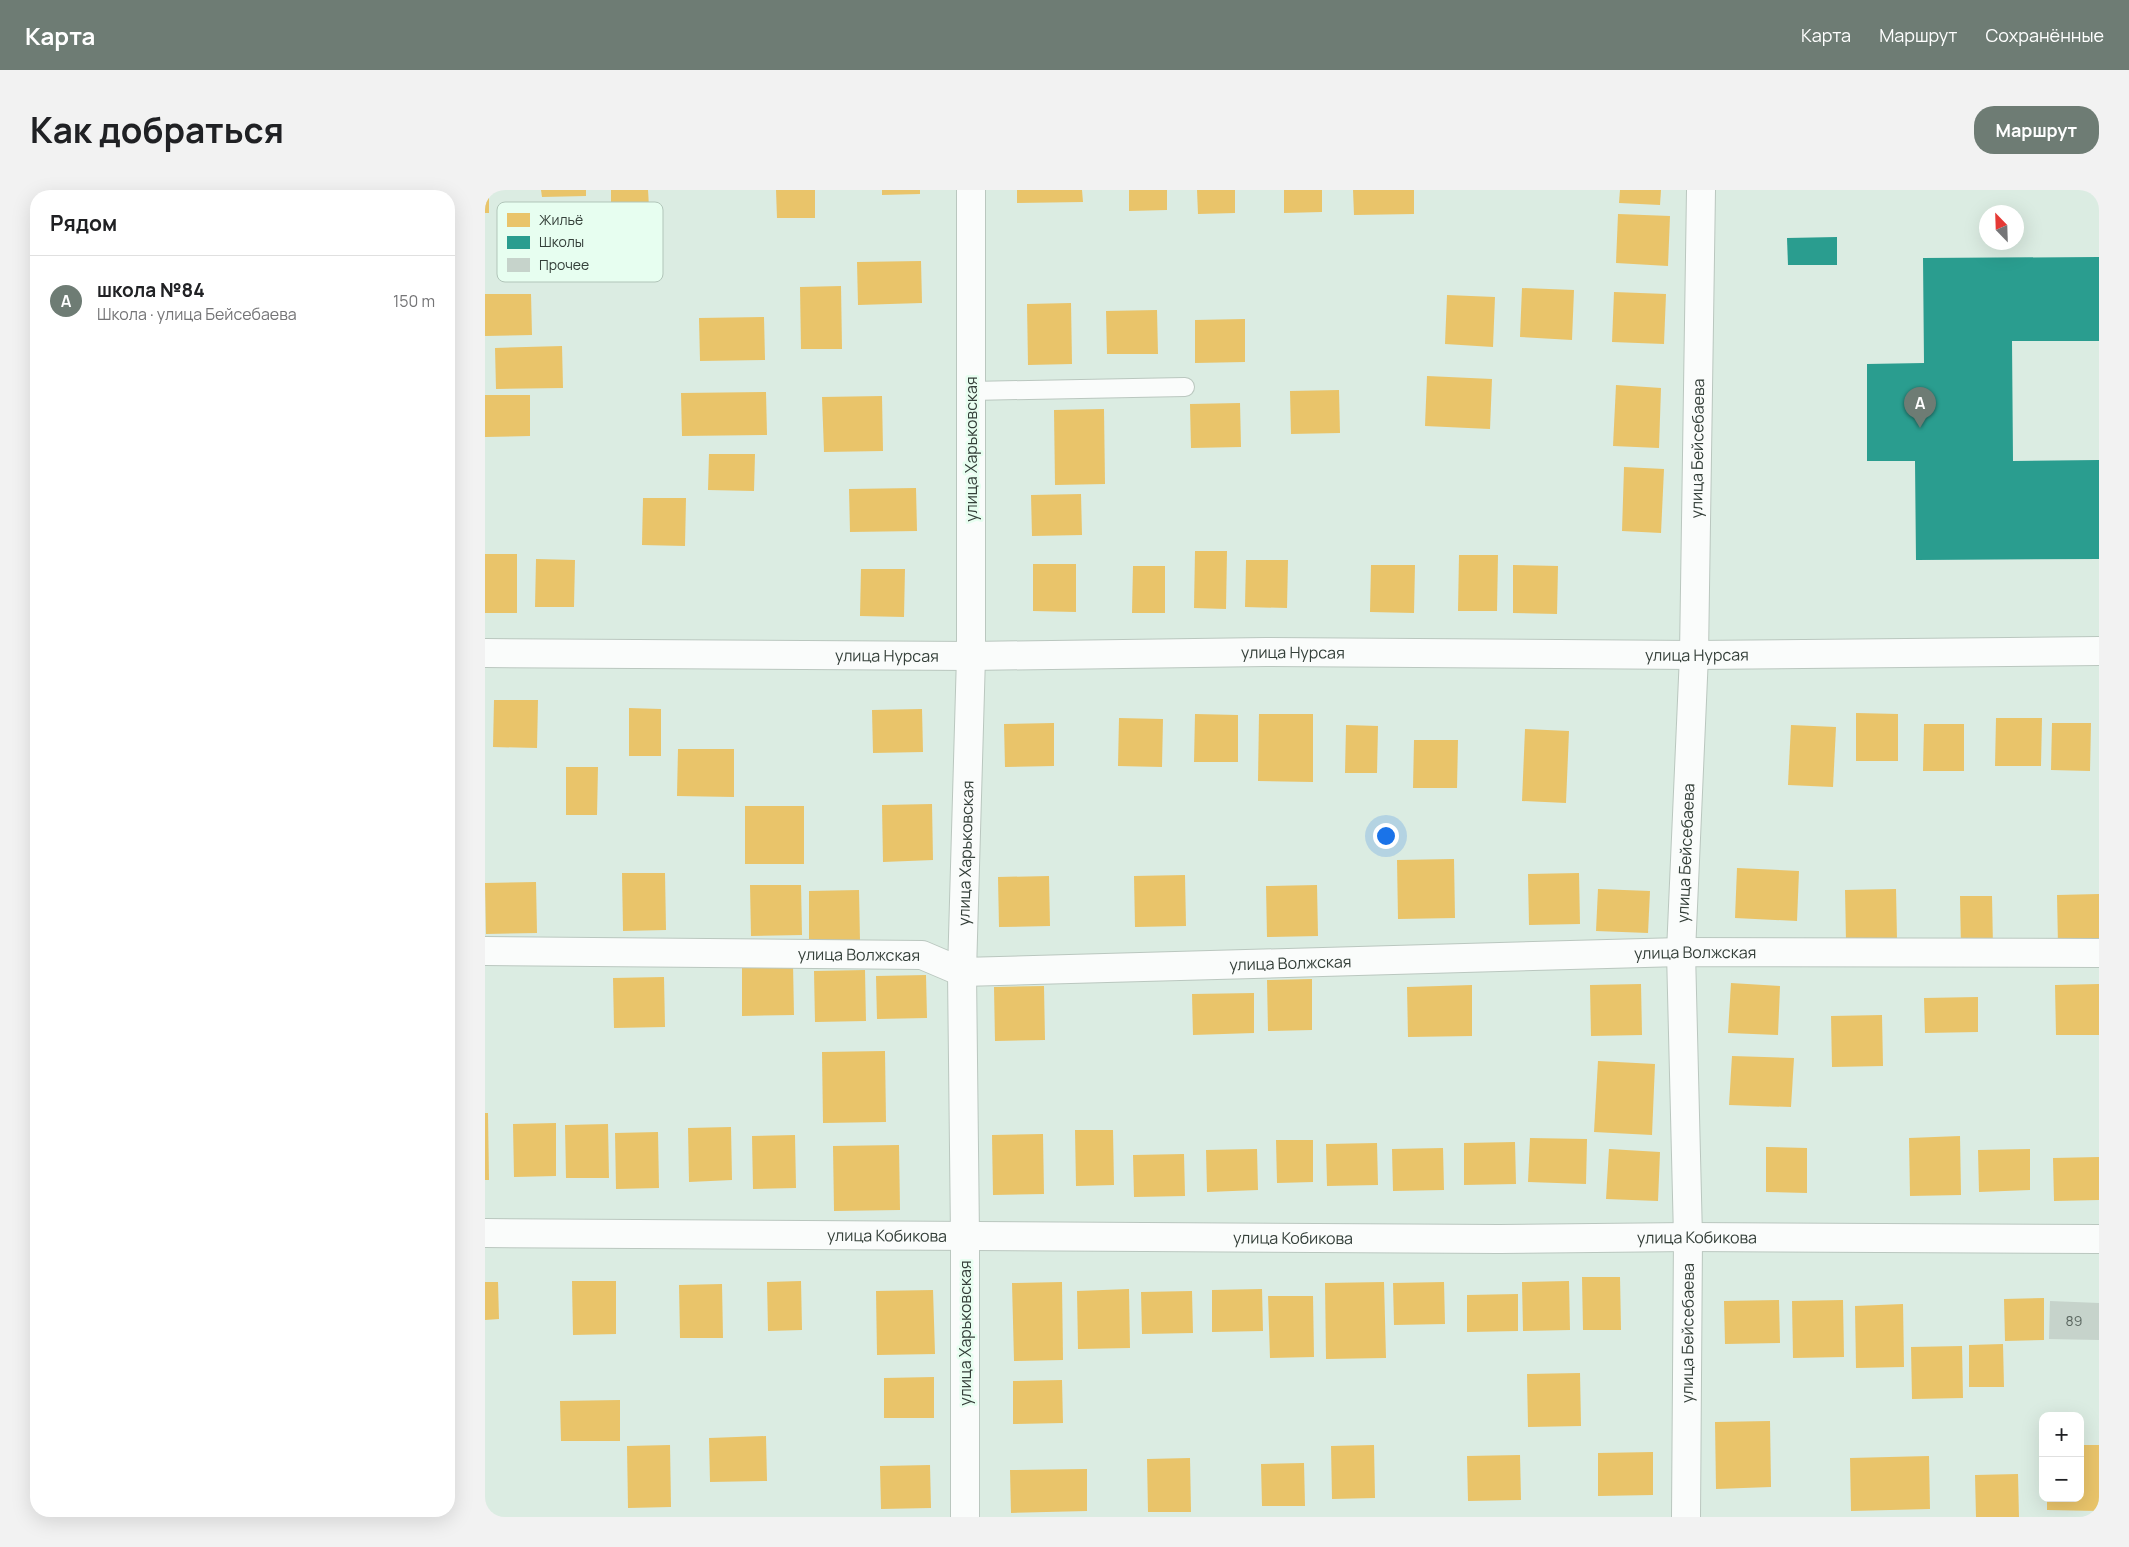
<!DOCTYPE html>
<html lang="ru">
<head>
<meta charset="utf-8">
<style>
  :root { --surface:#fff; --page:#f2f2f2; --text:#202124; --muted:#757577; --line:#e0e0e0; --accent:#6e7c74 }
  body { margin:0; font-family:Manrope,sans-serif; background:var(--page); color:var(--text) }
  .controls { position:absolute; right:15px; bottom:15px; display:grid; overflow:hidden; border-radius:10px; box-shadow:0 5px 20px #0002 }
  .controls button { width:45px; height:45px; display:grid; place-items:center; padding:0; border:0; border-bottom:1px solid var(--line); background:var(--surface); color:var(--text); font:25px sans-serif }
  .compass { position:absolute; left:1494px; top:15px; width:45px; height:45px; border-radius:50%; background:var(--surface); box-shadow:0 5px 20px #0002; rotate:337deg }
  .you { position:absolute; left:900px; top:645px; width:18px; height:18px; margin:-12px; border:4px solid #fff; border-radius:50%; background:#1a73e8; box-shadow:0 0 0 8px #1a73e833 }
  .badge { display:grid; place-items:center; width:32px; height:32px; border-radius:50%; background:var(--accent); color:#fff; font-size:16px; font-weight:700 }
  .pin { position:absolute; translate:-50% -41px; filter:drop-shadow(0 1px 2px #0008) }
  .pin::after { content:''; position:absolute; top:26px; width:18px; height:15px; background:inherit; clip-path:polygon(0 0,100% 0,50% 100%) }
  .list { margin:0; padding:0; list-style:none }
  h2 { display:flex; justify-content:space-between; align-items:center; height:65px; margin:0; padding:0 20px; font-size:21px }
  h2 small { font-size:16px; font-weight:400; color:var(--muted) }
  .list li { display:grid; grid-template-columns:32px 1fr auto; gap:15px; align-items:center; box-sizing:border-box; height:90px; padding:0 20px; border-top:1px solid var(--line) }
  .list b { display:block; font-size:19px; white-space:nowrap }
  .list p { margin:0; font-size:16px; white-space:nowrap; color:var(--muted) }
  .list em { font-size:16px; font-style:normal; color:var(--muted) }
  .map { position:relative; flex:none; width:1614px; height:1327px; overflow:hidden; border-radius:20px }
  header { display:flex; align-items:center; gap:30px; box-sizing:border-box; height:70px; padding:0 25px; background:var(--accent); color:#fff }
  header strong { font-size:24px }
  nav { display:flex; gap:28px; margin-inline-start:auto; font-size:18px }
  .intro { display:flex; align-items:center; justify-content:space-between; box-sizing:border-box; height:120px; padding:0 30px }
  h1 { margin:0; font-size:35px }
  .button { padding:12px 22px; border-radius:20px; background:var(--accent); color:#fff; font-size:18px; font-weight:700 }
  main { display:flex; gap:30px; padding:0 30px }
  aside { flex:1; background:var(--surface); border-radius:20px; box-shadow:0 5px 20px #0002 }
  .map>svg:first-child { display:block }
  .homes { fill:#e9c46a }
  .schools { fill:#2a9d8f }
  .building { fill:#c6d3cb }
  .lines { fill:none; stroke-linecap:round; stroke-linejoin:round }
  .service-casing { stroke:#bac7bf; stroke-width:20 }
  .minor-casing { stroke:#bac7bf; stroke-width:30 }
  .service { stroke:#fafcfb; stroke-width:18 }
  .minor { stroke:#fafcfb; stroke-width:28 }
  .labels { text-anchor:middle; stroke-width:5; stroke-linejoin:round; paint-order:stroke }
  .number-label { font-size:14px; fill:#5a665f }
  .street-label { font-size:16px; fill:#343f39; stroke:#e7fef0 }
  .key { fill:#e7fef0; stroke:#b1c5b9; stroke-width:1 }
  .key-label { font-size:14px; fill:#343f39 }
</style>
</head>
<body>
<header>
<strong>Карта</strong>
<nav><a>Карта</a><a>Маршрут</a><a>Сохранённые</a></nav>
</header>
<div class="intro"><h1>Как добраться</h1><a class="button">Маршрут</a></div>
<main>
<aside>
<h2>Рядом<small></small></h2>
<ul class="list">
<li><span class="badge">A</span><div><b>школа №84</b><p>Школа · улица Бейсебаева</p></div><em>150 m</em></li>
</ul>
</aside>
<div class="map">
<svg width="1614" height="1327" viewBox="0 0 1614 1327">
  <rect width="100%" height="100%" fill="#dbece2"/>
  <g class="homes">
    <rect x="0" y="0" width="4" height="23"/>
    <path d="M56,0H101V6L57,7Z"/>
    <path d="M126,0H163L164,17L126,18Z"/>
    <path d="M291,0H330V28H292Z"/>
    <path d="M397,0H435V4L397,5Z"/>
    <path d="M532,0H597L598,12L532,13Z"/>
    <path d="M644,0H682V20L644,21Z"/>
    <path d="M712,0H750V23L713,24Z"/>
    <path d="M799,0H837V22L799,23Z"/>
    <path d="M868,0H929V24L869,25Z"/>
    <path d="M1135,0H1176L1175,15L1134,13Z"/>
    <path d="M1133,24L1185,26L1183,76L1131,73Z"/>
    <path d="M436,71L437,113L373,115L372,72Z"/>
    <path d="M356,96L357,159H316L315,97Z"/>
    <path d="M1037,98L1089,100L1087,150L1035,147Z"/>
    <path d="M1129,102L1181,104L1179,154L1127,152Z"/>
    <path d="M0,104H46L47,145L0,146Z"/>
    <path d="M962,105L1010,107L1008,157L960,154Z"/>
    <path d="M586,113L587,174L543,175L542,114Z"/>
    <path d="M672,120L673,164H622L621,121Z"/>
    <path d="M279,127L280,170L215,171L214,128Z"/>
    <path d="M760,129V172L710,173V130Z"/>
    <path d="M77,156L78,198L11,199L10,158Z"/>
    <path d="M942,186L1007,189L1005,239L940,236Z"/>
    <path d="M1131,195L1176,198L1174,258L1128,256Z"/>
    <path d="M854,200L855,243L806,244L805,201Z"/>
    <path d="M281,202L282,245L197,246L196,203Z"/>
    <path d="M0,205H45V246L0,247Z"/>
    <path d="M397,206L398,261L339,262L337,207Z"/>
    <path d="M755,213L756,257L706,258L705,214Z"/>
    <path d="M619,219L620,294L570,295L569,220Z"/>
    <path d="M224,264H270L269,301L223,300Z"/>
    <path d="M1139,277L1179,279L1176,343L1137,341Z"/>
    <path d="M431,298L432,341L365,342L364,299Z"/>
    <path d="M596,304L597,345L547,346L546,305Z"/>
    <path d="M158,308H201L200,356L157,355Z"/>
    <path d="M710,361H742L741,419L709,418Z"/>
    <rect x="0" y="364" width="32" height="59"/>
    <path d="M974,365H1013L1012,421H973Z"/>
    <path d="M51,369L90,370L89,417H50Z"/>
    <path d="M761,370H803L802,418L760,417Z"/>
    <path d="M548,374H591V422L548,421Z"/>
    <path d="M886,375H930L929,423L885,422Z"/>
    <path d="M1028,375L1073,376L1072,424L1028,423Z"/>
    <path d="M648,376H680V423H647Z"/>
    <path d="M376,379H420L419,427L375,426Z"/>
    <path d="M9,510H53L52,558L8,557Z"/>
    <path d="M144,518L176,519V566H144Z"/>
    <path d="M437,519L438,562L388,563L387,520Z"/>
    <path d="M1371,523L1413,524V571H1371Z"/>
    <path d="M710,524L753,525V572H709Z"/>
    <path d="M774,524H828V592L773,591Z"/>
    <path d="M634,528L678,529L677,577L633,576Z"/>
    <path d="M1511,528H1557L1556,576H1510Z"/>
    <path d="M569,533V576L520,577L519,534Z"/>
    <path d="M1567,533H1606L1605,581L1566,580Z"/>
    <path d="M1439,534H1479V581H1438Z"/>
    <path d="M861,535L893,536L892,583H860Z"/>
    <path d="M1306,535L1351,537L1348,597L1303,595Z"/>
    <path d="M1040,539L1084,541L1081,613L1037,611Z"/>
    <path d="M929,550H973L972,598H928Z"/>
    <path d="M193,559H249V607L192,606Z"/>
    <path d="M81,577H113L112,625H81Z"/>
    <path d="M447,614L448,670L398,672L397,615Z"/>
    <rect x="260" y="616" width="59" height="58"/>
    <path d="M969,669L970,728L913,729L912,670Z"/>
    <path d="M1252,678L1314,681L1312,731L1250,728Z"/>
    <path d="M137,683H180L181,740L138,741Z"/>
    <path d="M1094,683L1095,734L1044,735L1043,684Z"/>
    <path d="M700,685L701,736L650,737L649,686Z"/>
    <path d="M564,686L565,736L514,737L513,687Z"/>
    <path d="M51,692L52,743L1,744L0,693Z"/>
    <path d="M265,695H316L317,745L266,746Z"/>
    <path d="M832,695L833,746L782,747L781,696Z"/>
    <path d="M1113,699L1165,701L1163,743L1111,741Z"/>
    <path d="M1411,699L1412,750L1361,751L1360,700Z"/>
    <path d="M374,700L375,751L324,752V701Z"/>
    <path d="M1614,704V755L1573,756L1572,705Z"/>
    <path d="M1475,706H1507L1508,757L1476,758Z"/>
    <path d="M308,774L309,825L257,826V775Z"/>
    <path d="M380,780L381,831L330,832L329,781Z"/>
    <path d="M441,785L442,828L392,829L391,786Z"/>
    <path d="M179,787L180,837L129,838L128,788Z"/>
    <path d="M827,789V840L783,841L782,790Z"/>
    <path d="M1246,793L1295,796L1293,845L1243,843Z"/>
    <path d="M1156,794L1157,845L1106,846L1105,795Z"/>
    <path d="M1614,794V845H1571L1570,795Z"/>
    <path d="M987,795V846L923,847L922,797Z"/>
    <path d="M559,796L560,850L510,851L509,797Z"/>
    <path d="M769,803V843L708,845L707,804Z"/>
    <path d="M1493,807V842L1440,843L1439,808Z"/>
    <path d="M1397,825L1398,876L1347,877L1346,826Z"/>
    <path d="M400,861L401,932L338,933L337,862Z"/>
    <path d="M1247,866L1309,868L1306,917L1244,915Z"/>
    <path d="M1113,871L1170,874L1167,945L1109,942Z"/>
    <path d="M0,923H3L4,990H0Z"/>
    <path d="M71,933V986L29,987L28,934Z"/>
    <path d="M123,934L124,988H81L80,935Z"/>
    <path d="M246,937L247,990L204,992L203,938Z"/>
    <path d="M590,940H628L629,995L591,996Z"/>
    <path d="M173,942L174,998L131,999L130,943Z"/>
    <path d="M558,944L559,1004L508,1005L507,945Z"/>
    <path d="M310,945L311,998L268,999L267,946Z"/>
    <path d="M1475,946L1476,1005L1425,1006L1424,948Z"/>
    <path d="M1045,948L1102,949L1101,994L1043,992Z"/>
    <path d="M791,950H828V992L792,993Z"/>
    <path d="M1030,952L1031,994L979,995V953Z"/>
    <path d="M892,953L893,995L842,996L841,954Z"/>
    <path d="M414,955L415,1020L349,1021L348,956Z"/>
    <path d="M1281,957L1322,958V1003L1281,1002Z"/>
    <path d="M958,958L959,1000L908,1001L907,959Z"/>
    <path d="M772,959L773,1000L722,1002L721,960Z"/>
    <path d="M1124,959L1175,962L1173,1011L1121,1009Z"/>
    <path d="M1545,959V1000L1494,1002L1493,960Z"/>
    <path d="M699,964L700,1006L649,1007L648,965Z"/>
    <path d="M1614,967V1010L1569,1011L1568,968Z"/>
    <path d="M1097,1087H1135L1136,1140H1098Z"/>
    <path d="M87,1091H131V1144L88,1145Z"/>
    <path d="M316,1091L317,1140L283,1141L282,1092Z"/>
    <path d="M1084,1091L1085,1140L1038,1141L1037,1092Z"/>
    <path d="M0,1092H13L14,1129L0,1130Z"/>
    <path d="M577,1092L578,1170L529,1171L527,1093Z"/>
    <path d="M899,1092L901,1168L841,1169L840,1093Z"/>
    <path d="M959,1092L960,1134L909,1135L908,1093Z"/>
    <path d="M237,1094L238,1148H195L194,1095Z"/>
    <path d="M644,1099L645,1158L593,1159L592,1101Z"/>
    <path d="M777,1099L778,1141L727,1142V1100Z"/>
    <path d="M448,1100L450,1164L392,1165L391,1101Z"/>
    <path d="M707,1101L708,1143L657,1144L656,1102Z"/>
    <path d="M1033,1104V1141L982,1142V1105Z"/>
    <path d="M783,1106H828L829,1167L785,1168Z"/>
    <path d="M1559,1108V1150L1520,1151L1519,1109Z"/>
    <path d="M1294,1110L1295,1153L1240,1154L1239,1111Z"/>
    <path d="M1358,1110L1359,1167L1308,1168L1307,1111Z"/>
    <path d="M1418,1114L1419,1177L1371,1178L1370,1116Z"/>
    <path d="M1518,1154L1519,1197H1484V1155Z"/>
    <path d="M1477,1156L1478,1208L1427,1209L1426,1157Z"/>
    <path d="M1095,1183L1096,1236L1043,1237L1042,1184Z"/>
    <path d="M449,1187V1228H399V1188Z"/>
    <path d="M577,1190L578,1233L528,1234V1191Z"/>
    <path d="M135,1210V1251H76L75,1211Z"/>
    <path d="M1285,1231L1286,1297L1231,1299L1230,1232Z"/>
    <path d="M281,1246L282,1291L225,1292L224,1248Z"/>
    <path d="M185,1255L186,1317L143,1318L142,1256Z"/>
    <path d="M889,1255L890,1308L847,1309L846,1256Z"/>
    <path d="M1595,1255H1614V1321L1562,1320V1308H1595Z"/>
    <path d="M1168,1262V1305L1113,1306V1263Z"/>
    <path d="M1035,1265L1036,1310L983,1311L982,1266Z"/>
    <path d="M1444,1266L1445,1319L1366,1321L1365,1268Z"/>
    <path d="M705,1268L706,1322H663L662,1269Z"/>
    <path d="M819,1273L820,1316H777L776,1274Z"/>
    <path d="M445,1275L446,1318L396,1319L395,1276Z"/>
    <path d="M602,1279V1321L526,1323L525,1280Z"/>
    <path d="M1533,1284L1534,1327H1491L1490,1285Z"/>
  </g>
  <g class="schools">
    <path d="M1352,47V75H1303L1302,48Z"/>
    <path d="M1614,67V151H1527L1528,271L1614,270V369L1431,370L1430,271H1382V174L1439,173L1438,68Z"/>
  </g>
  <path class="building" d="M1565,1111L1614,1113V1150L1564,1149Z"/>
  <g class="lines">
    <g class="service-casing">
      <path id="service" d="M486,201L700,197"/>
    </g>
    <g class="minor-casing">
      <g id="minor">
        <path id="s1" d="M0,463L486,466L781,462L1209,465L1614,461"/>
        <path id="s2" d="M0,761L437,765L477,782L1196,762L1614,763"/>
        <path id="s3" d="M0,1043L1014,1049L1203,1047L1614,1049"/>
        <path id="s4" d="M480,1327V1047L477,782L486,466V0"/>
        <path id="s5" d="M1201,1327L1203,1047L1196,762L1209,465L1216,0"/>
      </g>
    </g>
    <use href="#service" class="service"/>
    <use href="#minor" class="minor"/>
  </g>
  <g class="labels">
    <g class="number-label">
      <text x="1589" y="1136">89</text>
    </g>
    <g class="street-label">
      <text transform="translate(486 259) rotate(-90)" y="6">улица Харьковская</text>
      <text dy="6" stroke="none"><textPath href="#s5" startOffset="1069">улица Бейсебаева</textPath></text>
      <text dy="6" stroke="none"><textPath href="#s1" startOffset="808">улица Нурсая</textPath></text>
      <text dy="6" stroke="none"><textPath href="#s1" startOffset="402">улица Нурсая</textPath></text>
      <text dy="6" stroke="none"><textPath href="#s1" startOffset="1212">улица Нурсая</textPath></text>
      <text dy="6" stroke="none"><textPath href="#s4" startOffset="664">улица Харьковская</textPath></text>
      <text dy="6" stroke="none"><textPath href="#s5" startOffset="664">улица Бейсебаева</textPath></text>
      <text dy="6" stroke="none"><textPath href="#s2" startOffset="1214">улица Волжская</textPath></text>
      <text dy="6" stroke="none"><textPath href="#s2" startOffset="374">улица Волжская</textPath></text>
      <text dy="6" stroke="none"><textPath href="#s2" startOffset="809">улица Волжская</textPath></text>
      <text dy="6" stroke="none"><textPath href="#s3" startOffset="402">улица Кобикова</textPath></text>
      <text dy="6" stroke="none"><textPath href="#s3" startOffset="808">улица Кобикова</textPath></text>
      <text dy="6" stroke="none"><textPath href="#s3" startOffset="1212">улица Кобикова</textPath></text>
      <text transform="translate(480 1143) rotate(-90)" y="6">улица Харьковская</text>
      <text dy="6" stroke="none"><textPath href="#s5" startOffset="184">улица Бейсебаева</textPath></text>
    </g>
  </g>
  <rect x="12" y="12" width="166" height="80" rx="8" class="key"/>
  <rect x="22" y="23" width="23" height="14" fill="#e9c46a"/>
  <rect x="22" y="46" width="23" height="13" fill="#2a9d8f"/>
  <rect x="22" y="68" width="23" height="14" fill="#c6d3cb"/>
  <g class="key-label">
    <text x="54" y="35">Жильё</text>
    <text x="54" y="57">Школы</text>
    <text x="54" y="80">Прочее</text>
  </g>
</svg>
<div class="controls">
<button>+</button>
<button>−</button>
</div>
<svg class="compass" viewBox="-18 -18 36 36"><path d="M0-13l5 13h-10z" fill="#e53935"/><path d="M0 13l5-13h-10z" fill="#757577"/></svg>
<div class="you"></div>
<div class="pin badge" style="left:1435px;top:238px">A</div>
</div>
</main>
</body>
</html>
